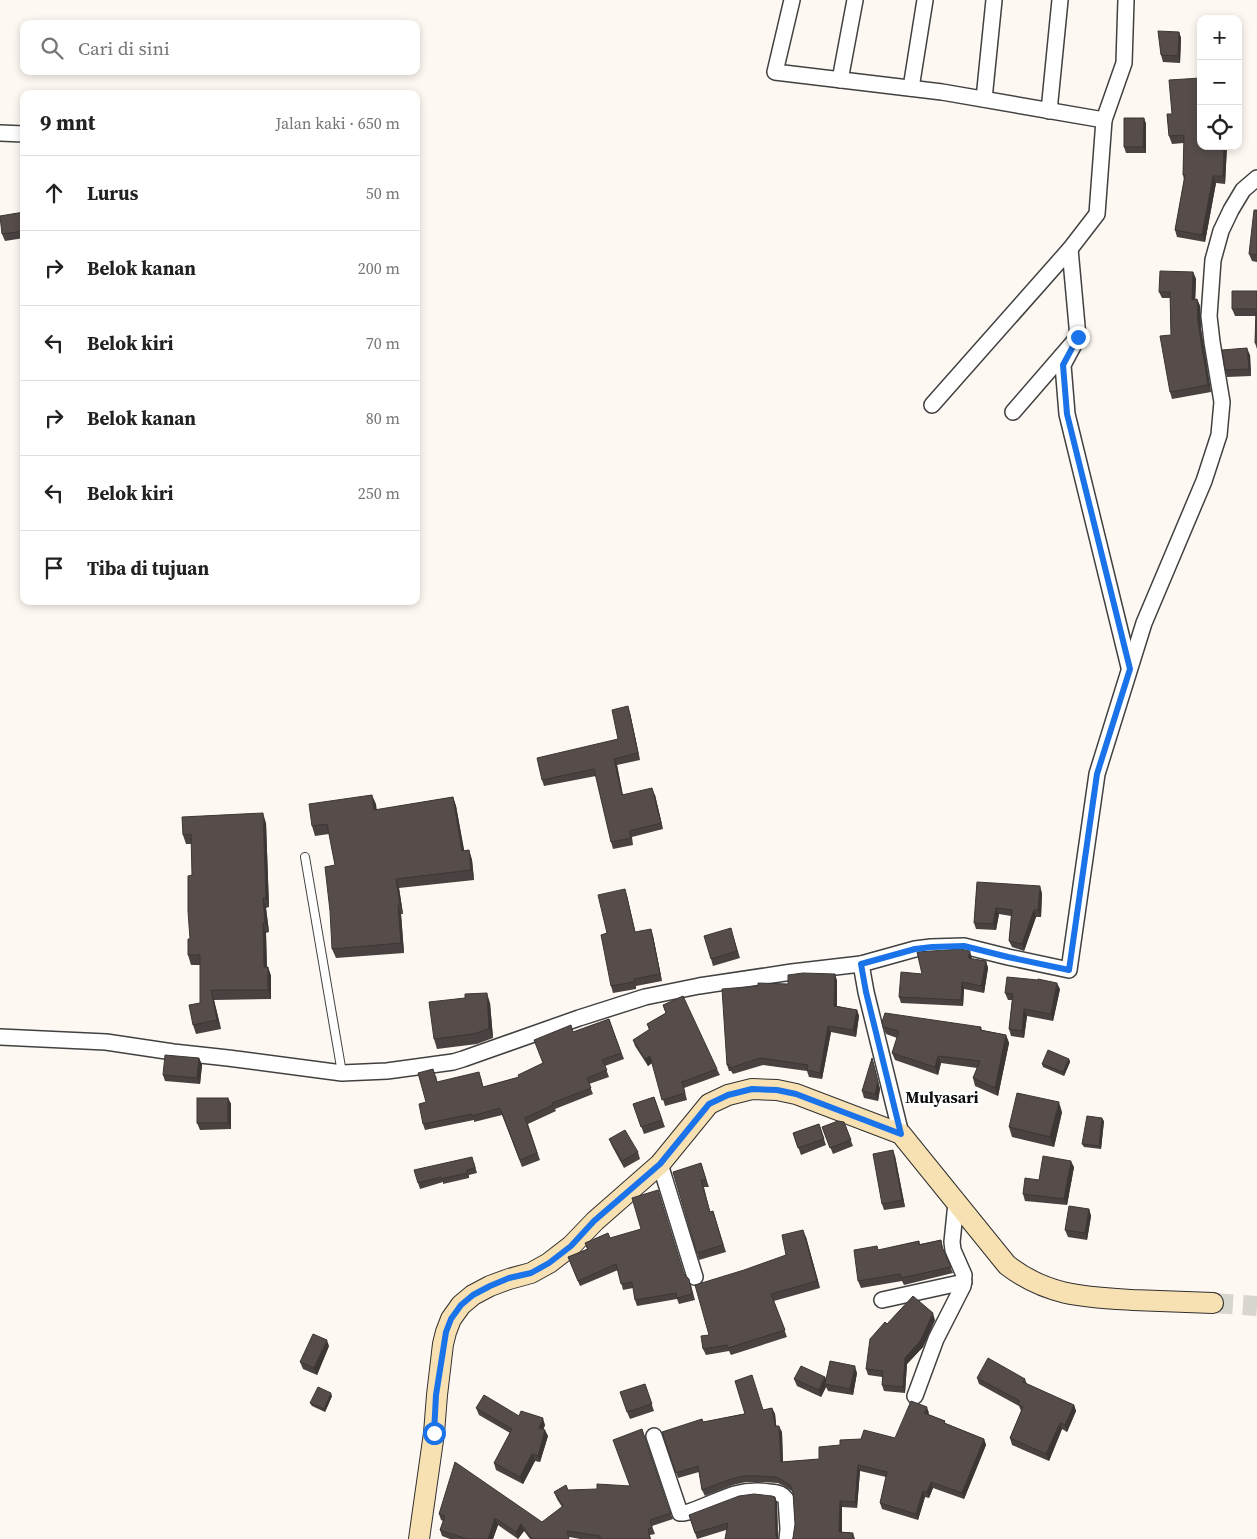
<!DOCTYPE html>
<html lang="id">
<head>
<meta charset="utf-8">
<style>
  :root { --surface:#fff; --page:#f2f2f2; --text:#222; --muted:#767676; --line:#e0e0e0 }
  body { margin:0; font-family:"Source Serif 4",serif; background:var(--page); color:var(--text) }
  .controls { position:absolute; right:15px; top:15px; display:grid; overflow:hidden; border-radius:10px; box-shadow:0 2px 8px #0003 }
  .controls button { width:45px; height:45px; display:grid; place-items:center; padding:0; border:0; border-bottom:1px solid var(--line); background:var(--surface); color:var(--text); font:25px sans-serif }
  .stop { position:absolute; width:15px; height:15px; margin:-11px; border:4px solid #1a73e8; border-radius:50%; background:#fff }
  .stop.end { background:#1a73e8; border-color:#fff; box-shadow:0 1px 5px #0008 }
  .list { margin:0; padding:0; list-style:none }
  h2 { display:flex; justify-content:space-between; align-items:center; height:65px; margin:0; padding:0 20px; font-size:21px }
  h2 small { font-size:16px; font-weight:400; color:var(--muted) }
  .list li { display:grid; grid-template-columns:32px 1fr auto; gap:15px; align-items:center; box-sizing:border-box; height:75px; padding:0 20px; border-top:1px solid var(--line) }
  .list b { display:block; font-size:19px; white-space:nowrap }
  .list em { font-size:16px; font-style:normal; color:var(--muted) }
  .icon { flex:none; width:28px; height:28px; fill:none; stroke:currentColor; stroke-width:2; stroke-linecap:round; stroke-linejoin:round }
  .map { position:relative; flex:none; width:1257px; height:1539px; overflow:hidden }
  .search { position:absolute; background:var(--surface); box-shadow:0 2px 8px #0003; left:20px; top:20px; width:400px; height:55px; display:flex; align-items:center; gap:12px; box-sizing:border-box; padding:0 18px; border-radius:10px; color:var(--muted); font-size:19px }
  .panel { position:absolute; background:var(--surface); box-shadow:0 2px 8px #0003; left:20px; top:90px; width:400px; height:515px; border-radius:10px }
  .map>svg:first-child { display:block }
  .lines { fill:none; stroke-linecap:round; stroke-linejoin:round }
  .secondary-tunnel { stroke:#d9d5cf; stroke-width:20; stroke-dasharray:20 10; stroke-linecap:butt }
  .service-casing { stroke:#414141; stroke-width:10 }
  .minor-casing { stroke:#414141; stroke-width:18 }
  .secondary-casing { stroke:#303030; stroke-width:22 }
  .service { stroke:#fff; stroke-width:8 }
  .minor { stroke:#fff; stroke-width:15 }
  .secondary { stroke:#f7e1b2; stroke-width:20 }
  .wall { fill:#4a4240 }
  .shaded-wall { fill:#3c3634 }
  .building { fill:#564d4b; stroke:#3c3634 }
  .route { stroke:#1a73e8; stroke-width:6 }
  .labels { text-anchor:middle; stroke-width:5; stroke-linejoin:round; paint-order:stroke }
  .quarter-label { font-size:16px; font-weight:bold; fill:#0e0e0e; stroke:#fff }
</style>
</head>
<body>
<div class="map">
<svg width="1257" height="1539" viewBox="0 0 1257 1539">
  <rect width="100%" height="100%" fill="#fdf8f1"/>
  <g class="lines">
    <path class="secondary-tunnel" d="M1213,1303L1257,1306"/>
    <g class="service-casing">
      <path id="service" d="M305,857L342,1073"/>
    </g>
    <g class="minor-casing">
      <g id="minor">
        <path d="M792,0L775,72L942,92L1104,120L1097,214L1070,249L932,405"/>
        <path d="M840,80L855,0"/>
        <path d="M911,88L925,0"/>
        <path d="M984,99L994,0"/>
        <path d="M1049,111L1060,0"/>
        <path d="M1104,120L1124,63L1126,0"/>
        <path d="M0,133L24,134"/>
        <path d="M1070,249L1078,337"/>
        <path d="M1013,412L1078,337L1063,365L1067,414L1129,667"/>
        <path d="M861,964L866,992L901,1134"/>
        <path d="M0,1037L106,1042L173,1052L228,1058L342,1073L387,1071L453,1062L463,1059L579,1018L645,997L699,986L792,972L861,964L915,949L931,947L964,946L1008,957L1069,970L1097,774L1144,623L1204,481L1219,435L1222,402L1212,342L1209,316L1213,260L1221,231L1231,210L1243,190L1257,178"/>
        <path d="M660,1164L695,1277"/>
        <path d="M882,1300L964,1282"/>
        <path d="M915,1396L936,1339L963,1286L964,1275L953,1250L952,1242L956,1203"/>
        <path d="M654,1436L680,1513C688,1515 723,1497 735,1494C746,1491 757,1490 769,1492C776,1492 782,1493 786,1499L788,1529L787,1539"/>
      </g>
    </g>
    <g class="secondary-casing">
      <path id="secondary" d="M419,1539L434,1433L437,1395L443,1344L446,1332L451,1319L461,1305L473,1295L490,1286L509,1279L531,1273L549,1263L571,1246L595,1221L660,1164L709,1104L728,1095L752,1089L777,1090L796,1094L901,1134L1007,1265C1047,1296 1084,1297 1133,1300C1160,1301 1187,1302 1213,1303"/>
    </g>
    <use href="#service" class="service"/>
    <use href="#minor" class="minor"/>
    <use href="#secondary" class="secondary"/>
  </g>
  <g class="wall">
    <path d="M1179,32L1181,38L1180,63L1163,62L1161,55Z"/>
    <path d="M1167,114L1227,146L1225,184L1216,183L1205,242L1177,237L1175,230L1184,180L1183,175L1184,143L1172,144L1169,136Z"/>
    <path d="M1144,118L1146,124V153H1126L1124,147Z"/>
    <path d="M1257,210V262L1252,261L1249,254Z"/>
    <path d="M24,212V238L5,241L2,234Z"/>
    <path d="M1193,272L1196,279L1195,300L1197,299L1200,306L1201,329L1211,392L1172,399L1170,392L1171,335L1170,298H1162L1159,292Z"/>
    <path d="M1257,291V349L1255,343L1256,316H1235L1232,309Z"/>
    <path d="M1250,355L1251,376L1227,377L1225,370Z"/>
    <path d="M630,713L640,760L617,765L623,795H655L663,829L632,837L633,845L613,849L611,842L596,776L544,786L542,780L618,739Z"/>
    <path d="M453,797L456,806L464,851L469,850L472,860L474,880L399,888L403,914H401L404,953L336,958L332,949L335,865L329,834L315,836L312,826L376,804V810Z"/>
    <path d="M266,823L269,907L266,908L269,932L266,933L267,967H268L271,976V999L214,1000L221,1029L196,1034L193,1025L200,1003V965H191L188,955L190,939L192,875V844H186L183,835Z"/>
    <path d="M977,882L1042,893L1041,917H1036L1024,951L1012,947L1009,941L1011,916L999,914L996,930L976,929L974,923Z"/>
    <path d="M627,896L635,932L653,936L662,981L636,986V989L613,993L611,986L607,933Z"/>
    <path d="M733,935L740,958L713,966L711,959Z"/>
    <path d="M972,958V959L986,961L988,968L984,993L964,989L963,1006L901,1003L899,997L922,974Z"/>
    <path d="M835,974L837,981V1006L857,1010L859,1016L856,1037L831,1032L822,1079L809,1077L807,1071L763,1065L733,1074L731,1071H729L727,1065L788,984Z"/>
    <path d="M1060,989L1053,1021L1027,1016L1024,1038L1011,1036L1009,1029L1012,1000H1008L1005,993Z"/>
    <path d="M490,1003L493,1038L477,1044L437,1049L434,1039Z"/>
    <path d="M663,1005L717,1069L720,1075L684,1088L687,1100L665,1106L652,1063L648,1066L635,1046L633,1040L649,1030L647,1024L666,1013Z"/>
    <path d="M609,1019L624,1059L605,1066L609,1077L589,1084L593,1094L555,1109L556,1111L528,1124L540,1160L522,1167L502,1115L474,1122V1120L425,1130L423,1124L426,1102L436,1075L437,1082L481,1078L483,1087L519,1077L543,1063L573,1032Z"/>
    <path d="M883,1027H981L982,1030L1006,1035L1009,1043L998,1096L975,1086L973,1078L977,1068L941,1063L938,1075L895,1060L892,1053L897,1038L886,1034Z"/>
    <path d="M199,1058L202,1065L200,1084L165,1081L163,1075Z"/>
    <path d="M1069,1059L1070,1062L1064,1076L1043,1067L1042,1064Z"/>
    <path d="M874,1065L880,1089L878,1101L864,1098L862,1091Z"/>
    <path d="M654,1097L665,1127L644,1134L633,1104Z"/>
    <path d="M228,1098L231,1104V1129L200,1130L197,1123Z"/>
    <path d="M1062,1112L1054,1147L1012,1137L1009,1127Z"/>
    <path d="M1104,1121L1101,1149L1084,1147L1082,1144Z"/>
    <path d="M844,1122L853,1146L833,1154L822,1127Z"/>
    <path d="M819,1124L826,1145L801,1155L793,1133Z"/>
    <path d="M609,1139L638,1152L640,1159L624,1168L612,1146Z"/>
    <path d="M895,1156L905,1207L884,1210L882,1204Z"/>
    <path d="M474,1162L477,1173L469,1175V1178L443,1184V1182L420,1189L418,1183Z"/>
    <path d="M701,1163L709,1187H704L710,1212L713,1211L726,1252L699,1260L697,1253Z"/>
    <path d="M1074,1167L1067,1205L1025,1201L1023,1194L1039,1180Z"/>
    <path d="M1089,1209L1091,1216L1087,1240L1068,1237L1065,1230Z"/>
    <path d="M806,1237L820,1288L774,1301L787,1337L731,1355L729,1351L706,1355L703,1349L709,1335L786,1255Z"/>
    <path d="M941,1240L944,1252L953,1273L904,1285L902,1281L861,1288L858,1281L879,1250L919,1241L920,1244Z"/>
    <path d="M585,1243L684,1275L691,1285L695,1300L679,1304L677,1299L637,1306L635,1300L633,1288L623,1290L618,1270L580,1286L568,1257L587,1249Z"/>
    <path d="M935,1320L923,1347L907,1364L905,1393L884,1391L882,1385V1377L868,1375L866,1369L887,1324Z"/>
    <path d="M329,1346L317,1375L303,1369L300,1362Z"/>
    <path d="M857,1373L853,1395L828,1391L826,1387L821,1397L797,1386L794,1379L825,1377L826,1380Z"/>
    <path d="M977,1378L1025,1379L1027,1384L1074,1405L1076,1411L1067,1432L1062,1429L1049,1461L1012,1445L1010,1438L1021,1411L1019,1406L979,1384Z"/>
    <path d="M645,1384L654,1411L630,1419L627,1412Z"/>
    <path d="M332,1396L325,1412L312,1406L310,1403Z"/>
    <path d="M476,1408L519,1416L545,1425L543,1429L548,1436L540,1462L535,1461L523,1484L496,1470L494,1463L510,1433L479,1415Z"/>
    <path d="M772,1408L775,1414L776,1426L782,1432L783,1462L819,1459L840,1445L895,1438L929,1413L928,1414L945,1421V1423L984,1439L986,1445L964,1499L933,1488L929,1498L925,1497L918,1520L882,1509L880,1503L886,1477L860,1471L857,1508L842,1507V1532L853,1533L855,1539H792L793,1538L795,1524L793,1494L792,1491L784,1486L778,1483L760,1482H746L733,1485L705,1496L702,1490L699,1472L678,1478L662,1432L703,1422Z"/>
    <path d="M568,1490L669,1510L673,1519L652,1526L655,1534L650,1535L651,1539H580L569,1537V1539H530L524,1531L518,1539L498,1525L493,1539H450L442,1536L440,1530L443,1521L441,1520L439,1514L542,1522L562,1507L557,1499L554,1492Z"/>
    <path d="M775,1497L777,1503L778,1539L726,1530L697,1539L689,1515Z"/>
  </g>
  <g class="shaded-wall">
    <path d="M1179,32L1181,38L1180,63L1178,56Z"/>
    <path d="M1144,118L1146,124V153L1143,147Z"/>
    <path d="M1224,146H1227L1225,184L1223,176Z"/>
    <path d="M1213,176L1216,183L1205,242L1202,235Z"/>
    <path d="M1193,272L1196,279L1195,306L1192,300Z"/>
    <path d="M1197,299L1200,306L1201,329L1211,392L1208,385L1198,322Z"/>
    <path d="M1247,348L1250,355L1251,376L1249,369Z"/>
    <path d="M628,706L630,713L640,760L638,753Z"/>
    <path d="M614,759L617,765L624,802L622,795Z"/>
    <path d="M652,788L655,795L663,829L661,823Z"/>
    <path d="M372,795L376,804L378,819L374,810Z"/>
    <path d="M453,797L456,806L466,860L462,851Z"/>
    <path d="M263,813L266,823L269,907L266,898Z"/>
    <path d="M469,850L472,860L474,880L471,870Z"/>
    <path d="M396,879L399,888L403,914L400,905Z"/>
    <path d="M1040,886L1042,893L1041,917L1038,910Z"/>
    <path d="M625,889L627,896L637,939L635,932Z"/>
    <path d="M263,898L266,908L269,932L265,923Z"/>
    <path d="M398,905L401,914L404,953L401,943Z"/>
    <path d="M996,908L999,914L996,930L993,924Z"/>
    <path d="M1034,910L1036,917L1024,951L1022,944Z"/>
    <path d="M263,923L266,933L267,976L264,967Z"/>
    <path d="M651,929L653,936L662,981L660,974Z"/>
    <path d="M970,951L972,958L971,964L968,958Z"/>
    <path d="M986,961L988,968L984,993L981,986Z"/>
    <path d="M268,967L271,976V999L268,990Z"/>
    <path d="M835,974L837,981V1013L834,1006Z"/>
    <path d="M962,982L964,989L963,1006L961,1000Z"/>
    <path d="M1057,983L1060,989L1053,1021L1051,1014Z"/>
    <path d="M211,990L214,1000L221,1029L217,1020Z"/>
    <path d="M487,993L490,1003L493,1038L489,1029Z"/>
    <path d="M1024,1009L1027,1016L1024,1038L1022,1031Z"/>
    <path d="M857,1010L859,1016L856,1037L853,1030Z"/>
    <path d="M828,1026L831,1032L822,1079L820,1073Z"/>
    <path d="M1006,1035L1009,1043L998,1096L995,1088Z"/>
    <path d="M650,1056L652,1063L648,1066L645,1059Z"/>
    <path d="M938,1056L941,1063L938,1075L935,1067Z"/>
    <path d="M199,1058L202,1065L200,1084L197,1078Z"/>
    <path d="M872,1058L880,1089L878,1101L875,1094Z"/>
    <path d="M1069,1059L1070,1062L1064,1076L1063,1072Z"/>
    <path d="M228,1098L231,1104V1129L228,1123Z"/>
    <path d="M1059,1102L1062,1112L1054,1147L1050,1137Z"/>
    <path d="M1102,1118L1104,1121L1101,1149L1099,1146Z"/>
    <path d="M893,1150L895,1156L905,1207L902,1200Z"/>
    <path d="M1071,1161L1074,1167L1067,1205L1064,1199Z"/>
    <path d="M1089,1209L1091,1216L1087,1240L1085,1233Z"/>
    <path d="M803,1230L806,1237L820,1288L817,1281Z"/>
    <path d="M933,1313L935,1320L923,1347L907,1364L905,1393L903,1387L905,1358Z"/>
    <path d="M327,1340L329,1346L317,1375L314,1368Z"/>
    <path d="M855,1366L857,1373L853,1395L850,1389Z"/>
    <path d="M825,1377L828,1384H825L826,1387L821,1397L819,1390Z"/>
    <path d="M331,1393L332,1396L325,1412L324,1409Z"/>
    <path d="M1074,1405L1076,1411L1067,1432L1065,1425Z"/>
    <path d="M927,1407L929,1413L926,1419L924,1413Z"/>
    <path d="M772,1408L775,1414L777,1432L775,1426Z"/>
    <path d="M543,1418L545,1425L542,1434L539,1428Z"/>
    <path d="M1060,1423L1062,1429L1049,1461L1046,1454Z"/>
    <path d="M779,1426L782,1432L783,1468L781,1462Z"/>
    <path d="M545,1430L548,1436L540,1462L538,1456Z"/>
    <path d="M984,1439L986,1445L964,1499L962,1493Z"/>
    <path d="M532,1454L535,1461L523,1484L520,1477Z"/>
    <path d="M858,1465L860,1471L857,1508L855,1502Z"/>
    <path d="M931,1482L933,1488L929,1498L927,1492Z"/>
    <path d="M923,1491L925,1497L918,1520L916,1514Z"/>
    <path d="M775,1497L777,1503L778,1539L776,1536Z"/>
    <path d="M840,1501L842,1507V1538L839,1532Z"/>
    <path d="M495,1518L498,1525L493,1539H488Z"/>
    <path d="M521,1524L524,1531L518,1539L516,1532Z"/>
  </g>
  <g class="building">
    <path d="M1158,31L1179,32L1178,56L1161,55Z"/>
    <path d="M1201,78V146H1224L1223,176H1213L1202,235L1175,230L1185,175H1183L1184,135L1169,136L1167,114H1172L1169,80Z"/>
    <path d="M1124,118H1144L1143,147H1124Z"/>
    <path d="M1254,210H1257V255L1249,254Z"/>
    <path d="M24,212V231L2,234L0,216Z"/>
    <path d="M1160,271L1193,272L1192,300L1197,299L1198,322L1208,385L1170,392L1160,336L1171,335L1170,292H1159Z"/>
    <path d="M1232,291H1257V343H1255L1256,309H1232Z"/>
    <path d="M1247,348L1249,369L1225,370L1222,350Z"/>
    <path d="M628,706L638,753L614,759L622,795L652,788L661,823L629,831L631,838L611,842L594,769L542,780L537,758L618,739L612,710Z"/>
    <path d="M372,795L374,810L453,797L462,851L469,850L471,870L396,879L400,905H398L401,943L332,949L330,911L325,867L335,865L327,824L312,826L309,804Z"/>
    <path d="M263,813L266,898H263L265,923H263L264,967H268V990H211L217,1020L193,1025L189,1005L200,1003V955H188V939H190L188,911V876L192,875L191,834L183,835L182,817Z"/>
    <path d="M977,882L1040,886L1038,910H1034L1022,944L1009,941L1012,910L996,908L993,924L974,923Z"/>
    <path d="M625,889L635,932L651,929L660,974L634,979V982L611,986L601,935L607,933L598,895Z"/>
    <path d="M731,928L737,951L711,959L704,936Z"/>
    <path d="M961,949L970,951L968,958L986,961L981,986L962,982L961,1000L899,997L901,972L922,974L917,952Z"/>
    <path d="M803,973L835,974L834,1006L857,1010L853,1030L828,1026L820,1073L807,1070L808,1065L760,1058L730,1068L729,1064L727,1065L722,989L758,986V983L788,984V975Z"/>
    <path d="M1007,977L1038,980V979L1057,983L1051,1014L1024,1009L1022,1031L1009,1029L1013,994L1005,993Z"/>
    <path d="M487,993L489,1029L473,1034L434,1039L429,1002L465,998V994Z"/>
    <path d="M683,996L717,1069L682,1082L685,1093L662,1100L650,1056L645,1059L633,1040L650,1029L647,1024L666,1013L663,1005Z"/>
    <path d="M885,1013L981,1027L980,1030L1006,1035L995,1088L973,1078L980,1061L938,1056L935,1067L892,1053L899,1031L883,1027L882,1022Z"/>
    <path d="M609,1019L621,1053L602,1060L607,1070L587,1078L591,1088L552,1103L553,1105L525,1118L537,1153L520,1160L500,1108L472,1116V1114L423,1124L419,1104L426,1102L418,1073L433,1069L437,1082L479,1072L483,1087L519,1077L518,1075L543,1063L534,1040L571,1025L573,1032Z"/>
    <path d="M1048,1050L1069,1059L1063,1072L1042,1064Z"/>
    <path d="M165,1055L199,1058L197,1078L163,1075Z"/>
    <path d="M872,1058L878,1082L875,1094L862,1091Z"/>
    <path d="M1017,1093L1059,1102L1050,1137L1009,1127Z"/>
    <path d="M654,1097L662,1120L641,1127L633,1104Z"/>
    <rect x="197" y="1098" width="31" height="25"/>
    <path d="M1087,1116L1102,1118L1099,1146L1082,1144Z"/>
    <path d="M838,1121L844,1122L851,1140L830,1148L822,1127Z"/>
    <path d="M819,1124L824,1139L798,1148L793,1133Z"/>
    <path d="M625,1130L638,1152L622,1161L609,1139Z"/>
    <path d="M893,1150L902,1200L882,1204L873,1154Z"/>
    <path d="M1043,1156L1071,1161L1064,1199L1023,1194L1025,1178L1039,1180Z"/>
    <path d="M472,1157L475,1168L467,1170V1173L441,1179V1177L418,1183L414,1170Z"/>
    <path d="M701,1163L706,1180H701L710,1212L713,1211L723,1245L697,1253L673,1172Z"/>
    <path d="M658,1190L684,1274L689,1279L692,1294L677,1298L676,1293L635,1300L632,1282L621,1284L616,1264L578,1281L568,1257L588,1249L585,1243L608,1233L610,1238L641,1229L632,1198Z"/>
    <path d="M1069,1206L1089,1209L1085,1233L1065,1230Z"/>
    <path d="M803,1230L817,1281L771,1294L785,1330L728,1348L727,1345L703,1349L701,1336L709,1335L695,1285L744,1270L786,1255L782,1235Z"/>
    <path d="M941,1240L942,1247L951,1267L901,1278L900,1274L858,1281L854,1250L877,1246L878,1250L919,1241V1245Z"/>
    <path d="M913,1296L933,1313L921,1340L905,1358L903,1387L882,1385L883,1371L866,1369L870,1339L885,1322L887,1324Z"/>
    <path d="M313,1334L327,1340L314,1368L300,1362Z"/>
    <path d="M988,1358L1025,1379L1023,1382L1074,1405L1065,1425L1060,1423L1046,1454L1010,1438L1023,1407L1018,1404L1020,1401L977,1378Z"/>
    <path d="M830,1361L855,1366L850,1389L825,1384Z"/>
    <path d="M801,1366L825,1377L819,1390L794,1379Z"/>
    <path d="M752,1375L763,1410L772,1408L775,1426H779L781,1462L819,1459V1447L840,1445V1440L861,1439L864,1430L895,1438L911,1401L927,1407L924,1413L945,1421L944,1423L984,1439L962,1493L931,1482L927,1492L923,1491L916,1514L880,1503L887,1472L858,1465L855,1502L840,1501L839,1532L853,1533L852,1539H792L793,1538L795,1524L793,1492L790,1485L782,1480L776,1477L758,1476H744L731,1479L702,1490L698,1466L676,1473L662,1432L702,1419L703,1422L745,1414L735,1381Z"/>
    <path d="M645,1384L652,1404L627,1412L620,1392Z"/>
    <path d="M318,1387L331,1393L324,1409L310,1403Z"/>
    <path d="M484,1395L519,1416L521,1411L543,1418L539,1428L545,1430L538,1456L532,1454L520,1477L494,1463L512,1429L476,1408Z"/>
    <path d="M642,1429L669,1510L671,1513L650,1520L652,1527L648,1529L650,1539H600V1536L567,1531L569,1539H532L521,1524L516,1532L495,1518L488,1539H467L440,1530L445,1516L439,1514L455,1462L542,1522L563,1506L554,1492L566,1485L568,1490L597,1489V1484L630,1486L613,1440Z"/>
    <path d="M754,1494L772,1496L775,1497L776,1536L778,1539H725L728,1523L695,1533L689,1515L739,1496Z"/>
  </g>
  <g class="lines">
    <path class="route" d="M434,1433L436,1395L446,1332L451,1319L461,1305L473,1295L490,1286L509,1278L531,1273L549,1263L571,1246L594,1221L660,1164L709,1104L728,1095L752,1089L777,1090L796,1094L901,1134L866,992L861,964L915,949L932,947L964,946L1008,957L1069,970L1097,774L1130,669L1067,414L1063,365L1078,337"/>
  </g>
  <g class="labels">
    <g class="quarter-label">
      <text x="942" y="1103">Mulyasari</text>
    </g>
  </g>
</svg>
<div class="controls">
<button>+</button>
<button>−</button>
<button><svg class="icon" aria-label="locate" viewBox="0 0 24 24"><circle cx="12" cy="12" r="6"/><path d="M12 2v4M12 18v4M2 12h4M18 12h4"/></svg></button>
</div>
<div class="stop" style="left:434px;top:1433px"></div>
<div class="stop end" style="left:1078px;top:337px"></div>
<div class="search"><svg class="icon" aria-label="search" viewBox="0 0 24 24"><circle cx="10" cy="10" r="6"/><path d="M15 15l6 6"/></svg>Cari di sini</div>
<section class="panel">
<h2>9 mnt<small>Jalan kaki · 650 m</small></h2>
<ul class="list">
<li><svg class="icon" aria-label="ahead" viewBox="0 0 24 24"><path d="M12 20V5M6 11l6-6 6 6"/></svg><div><b>Lurus</b></div><em>50 m</em></li>
<li><svg class="icon" aria-label="right" viewBox="0 0 24 24"><path d="M7 20v-9h11M14 6l5 5-5 5"/></svg><div><b>Belok kanan</b></div><em>200 m</em></li>
<li><svg class="icon" aria-label="left" viewBox="0 0 24 24"><path d="M17 20v-9H6M10 6l-5 5 5 5"/></svg><div><b>Belok kiri</b></div><em>70 m</em></li>
<li><svg class="icon" aria-label="right" viewBox="0 0 24 24"><path d="M7 20v-9h11M14 6l5 5-5 5"/></svg><div><b>Belok kanan</b></div><em>80 m</em></li>
<li><svg class="icon" aria-label="left" viewBox="0 0 24 24"><path d="M17 20v-9H6M10 6l-5 5 5 5"/></svg><div><b>Belok kiri</b></div><em>250 m</em></li>
<li><svg class="icon" aria-label="arrive" viewBox="0 0 24 24"><path d="M6 21V4h12l-3 4 3 4H6"/></svg><div><b>Tiba di tujuan</b></div></li>
</ul>
</section>
</div>
</body>
</html>
